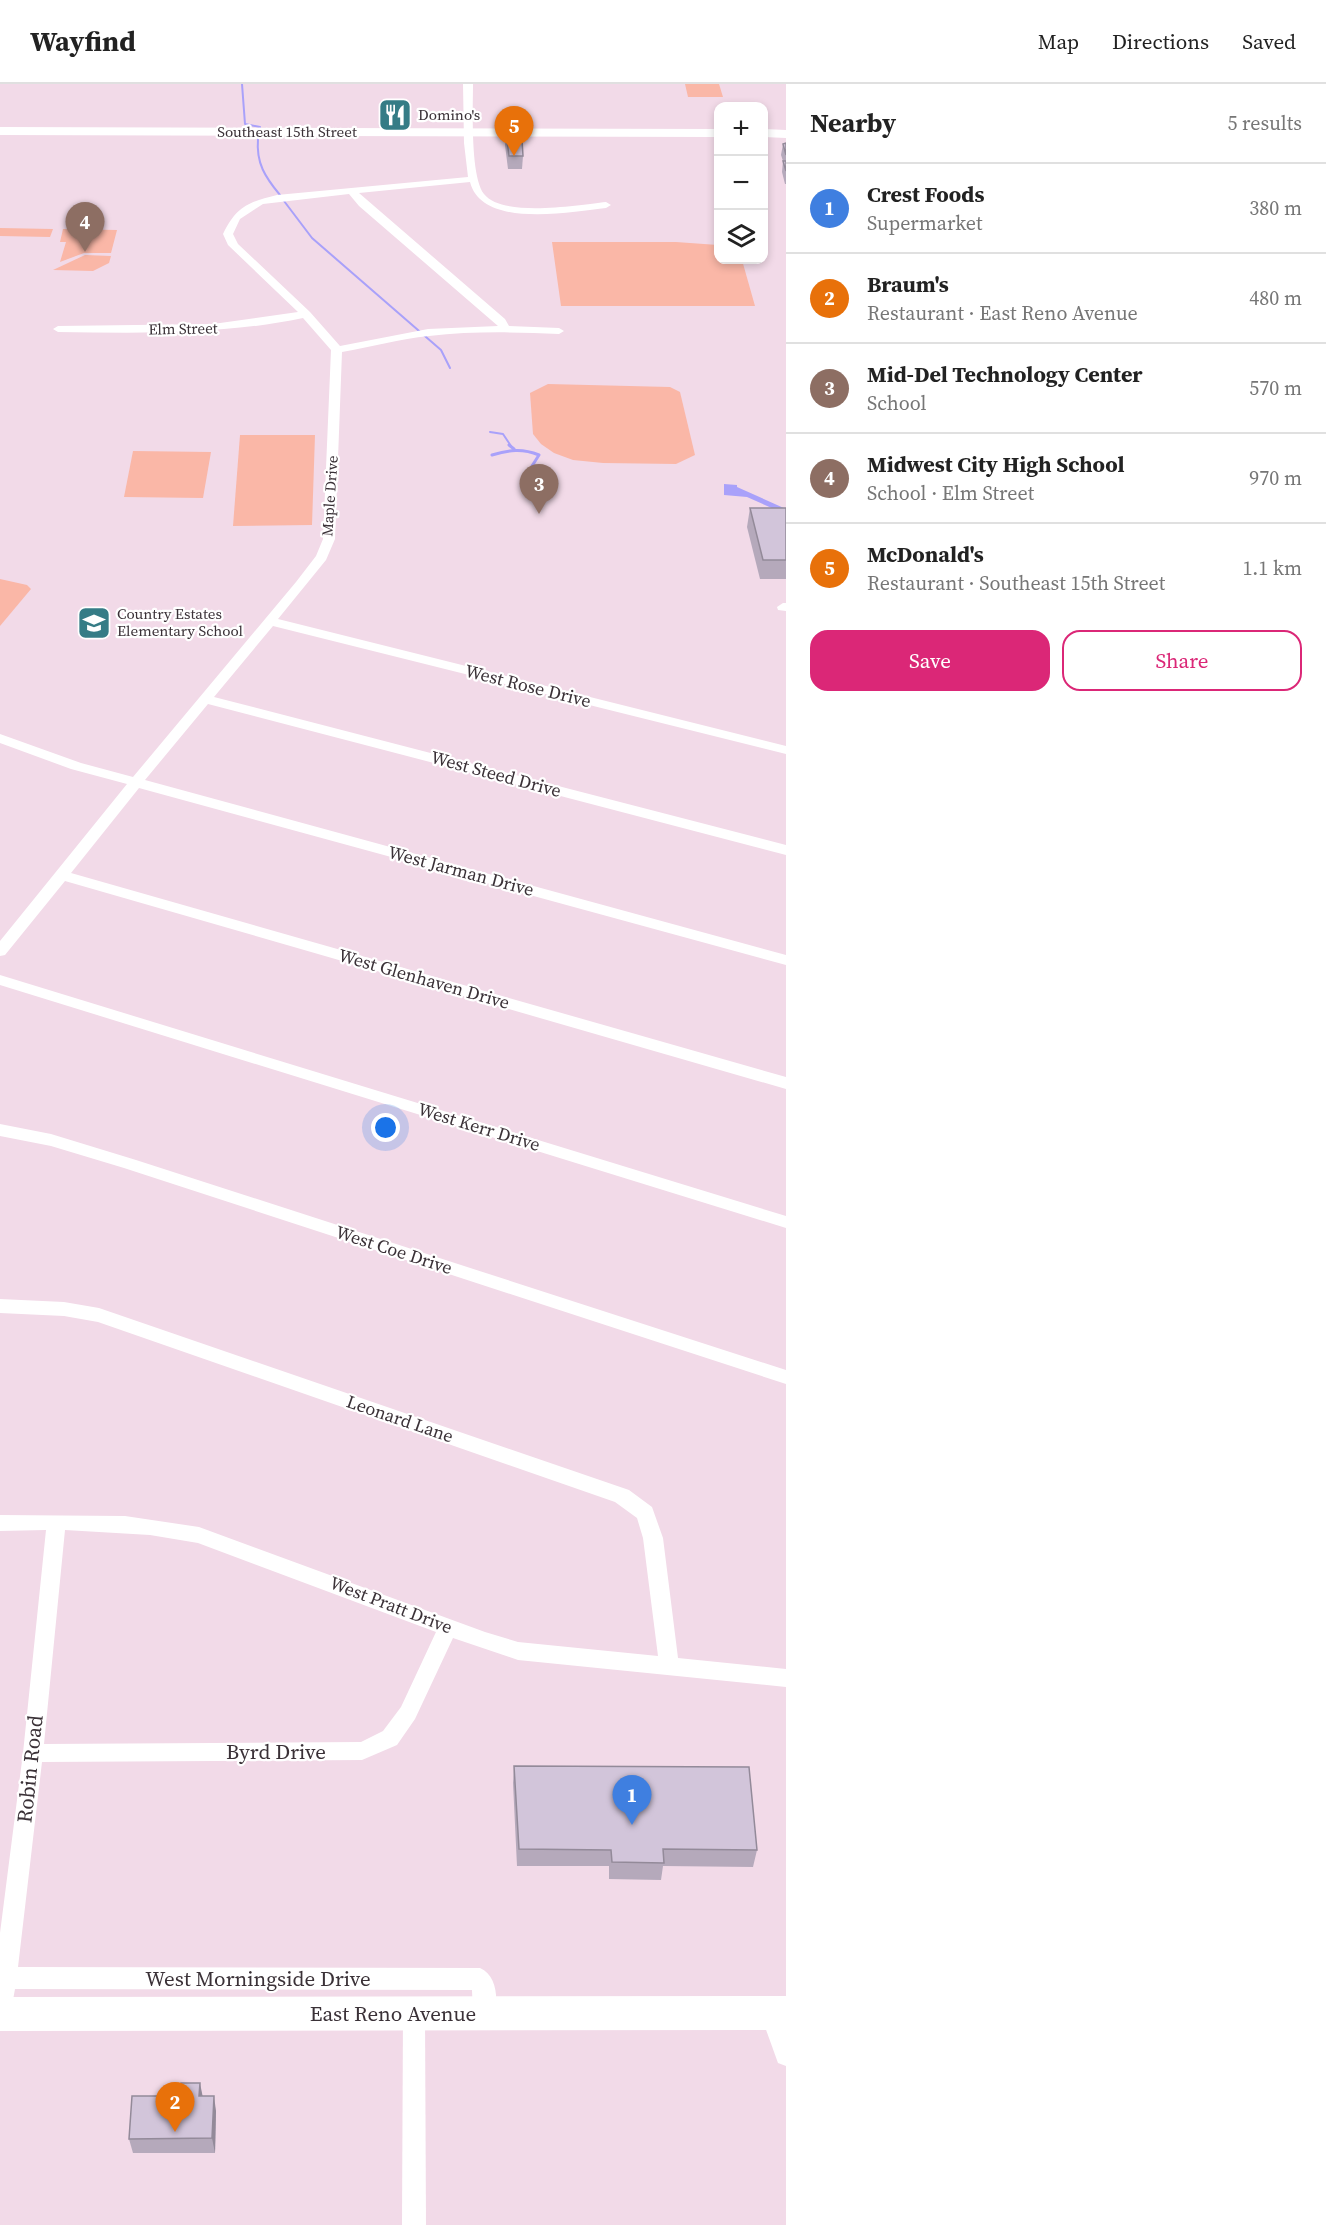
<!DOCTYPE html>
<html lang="en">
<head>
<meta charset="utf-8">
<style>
  :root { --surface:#fff; --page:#f2f2f2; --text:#222; --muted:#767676; --line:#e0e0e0; --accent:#db2777 }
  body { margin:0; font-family:"Source Serif 4",serif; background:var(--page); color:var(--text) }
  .controls { position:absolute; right:18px; top:18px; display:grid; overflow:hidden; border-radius:12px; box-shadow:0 3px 9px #0003 }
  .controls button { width:54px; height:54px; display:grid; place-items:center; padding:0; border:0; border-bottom:2px solid var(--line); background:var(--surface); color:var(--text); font:30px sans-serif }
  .you { position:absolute; left:386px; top:1044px; width:21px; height:21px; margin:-15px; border:4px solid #fff; border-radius:50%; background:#1a73e8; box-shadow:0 0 0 9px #1a73e833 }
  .badge { display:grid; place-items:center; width:39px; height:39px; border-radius:50%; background:var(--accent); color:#fff; font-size:20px; font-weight:700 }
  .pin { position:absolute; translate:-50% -50px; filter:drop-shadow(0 2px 3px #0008) }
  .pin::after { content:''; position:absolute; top:32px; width:21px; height:18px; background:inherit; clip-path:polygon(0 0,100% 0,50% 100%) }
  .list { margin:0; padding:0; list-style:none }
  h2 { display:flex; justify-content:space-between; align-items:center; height:78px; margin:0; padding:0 24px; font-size:26px }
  h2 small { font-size:20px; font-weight:400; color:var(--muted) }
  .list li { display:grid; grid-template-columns:39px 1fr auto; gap:18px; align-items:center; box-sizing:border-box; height:90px; padding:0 24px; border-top:2px solid var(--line) }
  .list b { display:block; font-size:22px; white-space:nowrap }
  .list p { margin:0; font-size:20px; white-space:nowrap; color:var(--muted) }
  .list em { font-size:20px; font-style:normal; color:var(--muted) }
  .actions { display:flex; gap:12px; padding:18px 24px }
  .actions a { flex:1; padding:14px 0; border:2px solid var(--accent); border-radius:18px; text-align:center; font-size:21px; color:var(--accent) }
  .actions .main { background:var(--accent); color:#fff }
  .icon { flex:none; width:33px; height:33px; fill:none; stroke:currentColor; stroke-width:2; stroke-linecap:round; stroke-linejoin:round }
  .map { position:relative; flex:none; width:786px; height:2141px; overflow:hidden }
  header { display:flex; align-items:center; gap:36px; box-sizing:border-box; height:84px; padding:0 30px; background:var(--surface); border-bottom:2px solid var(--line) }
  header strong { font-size:28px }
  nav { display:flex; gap:33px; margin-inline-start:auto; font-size:21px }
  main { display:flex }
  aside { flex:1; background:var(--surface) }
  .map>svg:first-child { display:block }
  .green { fill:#fab7a7 }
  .water { fill:#a9a1fa }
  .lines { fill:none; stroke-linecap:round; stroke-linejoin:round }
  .stream-far1 { stroke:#a9a1fa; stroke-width:2 }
  .stream { stroke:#a9a1fa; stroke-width:3 }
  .street { fill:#fff; fill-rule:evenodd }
  .secondary { fill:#fff; fill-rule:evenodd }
  .primary { fill:#fff; fill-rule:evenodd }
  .wall { fill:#b5a9bb }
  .shaded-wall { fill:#938a99 }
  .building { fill:#d2c5da; stroke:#938a99; stroke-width:1.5 }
  .labels { text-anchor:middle; stroke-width:4.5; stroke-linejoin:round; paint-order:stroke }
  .far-poi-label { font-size:15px; fill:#3a3137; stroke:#fff; text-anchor:start }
  .far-street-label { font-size:15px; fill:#3a3137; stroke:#fff }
  .street-label { font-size:18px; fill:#3a3137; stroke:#fff }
  .near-street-label { font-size:21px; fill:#3a3137; stroke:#fff }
</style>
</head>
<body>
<header>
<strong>Wayfind</strong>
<nav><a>Map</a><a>Directions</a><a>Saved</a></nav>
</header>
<main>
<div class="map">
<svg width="786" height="2141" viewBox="0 0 786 2141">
  <rect width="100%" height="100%" fill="#f2dae8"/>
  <g class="green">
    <path d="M685,0H719L723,13H688Z"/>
    <path d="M0,144L53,145L50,153L0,152Z"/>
    <path d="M63,145L117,146L111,169H84L60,178L66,158H60Z"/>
    <path d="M552,158H676L718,161V176H742L755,222H561Z"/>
    <path d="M85,171L111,172L109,179L93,187L53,186Z"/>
    <path d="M548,300L670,303L680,308L695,371L676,380L603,379L573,376L554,369L541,360L533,350L530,309Z"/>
    <path d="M240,351H315L312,441L233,442Z"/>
    <path d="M133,367L211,368L203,414L124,413Z"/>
    <path d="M0,495L27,501L31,505L0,542Z"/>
  </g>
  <path class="water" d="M724,400L737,401V403L786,425L783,429L747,413L724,411Z"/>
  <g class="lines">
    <g class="stream-far1">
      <path d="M242,0L245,40L260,43"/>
      <path d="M258,55C256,79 265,93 280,111"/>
      <path d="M284,117L312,154L441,266L450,284"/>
      <path d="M490,348L503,350L511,362"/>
    </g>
    <g class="stream">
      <path d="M509,361L514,365"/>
      <path d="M492,371C509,366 522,364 539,371L532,382"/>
    </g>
    <g class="street">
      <path d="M463,0H473C473,24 470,92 484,110C503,134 578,121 606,118L611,121L606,124C570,128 482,145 470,98L359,109L505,235L509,242L559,244L564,247L559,250C516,248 472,247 429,252C400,255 371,263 342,268L335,455L326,476L278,535L786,662V670L273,542L214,613L786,761V771L208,620L145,696L786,871V881L139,704L71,789L786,993V1005L65,797L5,871L0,872V857L127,700L71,685L0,659V650L81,679L133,693L296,498L316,472L323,455L331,266L303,234C222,251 141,249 58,248L53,245L58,242L213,240L298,228L228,161L223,150C236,123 248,118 277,111L468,93L464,59ZM349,110L359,122L498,242L428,245L340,262L310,228L238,160L233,150L240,135L263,120Z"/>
      <path d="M783,519H786V527L778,526L777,523Z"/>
      <path d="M0,891L786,1132V1144L0,901Z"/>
      <path d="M0,1040L51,1050L136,1076L786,1286V1300L124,1084L51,1062L0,1052Z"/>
      <path d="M0,1215L64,1218L99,1224L629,1406L652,1423L663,1454L678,1574L786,1585V1603L518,1576L453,1554L415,1635L397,1661L362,1676L42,1678L18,1883L480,1884C499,1892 499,1922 492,1939L484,1942L476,1939L473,1931L472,1906L15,1905L9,1938L0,1941V1849L23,1669L46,1446L0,1447V1431L125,1432L199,1443L485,1548L518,1558L658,1572L643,1454L637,1434L615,1418L98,1238L64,1232L0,1229ZM65,1446L150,1451L198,1459L436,1548L401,1623L383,1647L361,1658L44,1660Z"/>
      <path d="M771,1918L779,1921L786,1938V1982L778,1979L760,1929L763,1921Z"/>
      <path d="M414,1919L422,1922L425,1930L426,2141H402L403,1930L406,1922Z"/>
    </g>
    <g class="secondary">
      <path d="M0,43L718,45V53L0,51Z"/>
      <path d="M764,45L786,46V54L764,53Z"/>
    </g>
    <path class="primary" d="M786,1912V1946L0,1947V1913Z"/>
  </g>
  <g class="wall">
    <path d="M506,49L519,56L523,72L522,85H508L505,61Z"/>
    <path d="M786,59V100H785L782,88L783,77L781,71L783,60Z"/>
    <path d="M750,424H786V495H760L747,443Z"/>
    <path d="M514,1682L757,1766L753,1783L663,1782L661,1796L609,1795V1782H517L513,1699Z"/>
    <path d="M202,2012L216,2027L215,2069H133L129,2055Z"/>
  </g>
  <g class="shaded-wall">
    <path d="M200,1999L203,2014L199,2012Z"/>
    <path d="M214,2012L216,2027L215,2069L212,2054Z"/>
  </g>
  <g class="building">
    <path d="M506,49H518L519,56H522L523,72H509Z"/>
    <path d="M786,59V71L783,60Z"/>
    <path d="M783,77H786V87Z"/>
    <path d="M750,424H786V476H763Z"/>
    <path d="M514,1682L749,1683L757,1766L663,1765L664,1779L612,1778L611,1766L519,1765Z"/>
    <path d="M181,1999H200L199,2012H214L212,2054L129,2055L132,2012H180Z"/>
  </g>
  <defs>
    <g id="restaurant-square" transform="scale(1.725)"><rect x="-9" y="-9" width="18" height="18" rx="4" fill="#357c86" stroke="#fff"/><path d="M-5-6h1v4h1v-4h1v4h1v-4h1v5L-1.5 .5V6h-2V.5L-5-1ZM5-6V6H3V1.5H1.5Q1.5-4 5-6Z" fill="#fff"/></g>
    <g id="school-square" transform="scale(1.725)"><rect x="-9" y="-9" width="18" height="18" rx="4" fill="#357c86" stroke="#fff"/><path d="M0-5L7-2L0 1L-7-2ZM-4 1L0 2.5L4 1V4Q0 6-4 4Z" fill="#fff"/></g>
  </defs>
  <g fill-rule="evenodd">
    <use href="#restaurant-square" x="395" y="31"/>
    <use href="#school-square" x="94" y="539"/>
  </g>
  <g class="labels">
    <g class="far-poi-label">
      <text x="418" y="36">Domino's</text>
      <text x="117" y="535">Country Estates<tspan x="117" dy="17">Elementary School</tspan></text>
    </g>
    <g class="far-street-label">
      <text x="287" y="53">Southeast 15th Street</text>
      <text transform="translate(183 245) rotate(-1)" y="5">Elm Street</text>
      <text transform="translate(330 412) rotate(-86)" y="5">Maple Drive</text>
    </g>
    <g class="street-label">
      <text transform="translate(528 602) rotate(14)" y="6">West Rose Drive</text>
      <text transform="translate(496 690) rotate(15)" y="6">West Steed Drive</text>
      <text transform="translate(461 787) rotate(15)" y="6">West Jarman Drive</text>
      <text transform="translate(424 895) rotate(16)" y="6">West Glenhaven Drive</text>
      <text transform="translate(479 1043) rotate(17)" y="6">West Kerr Drive</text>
      <text transform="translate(394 1166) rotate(18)" y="6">West Coe Drive</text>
      <text transform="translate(400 1335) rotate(19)" y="6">Leonard Lane</text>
      <text transform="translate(391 1521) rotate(21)" y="6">West Pratt Drive</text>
    </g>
    <g class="near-street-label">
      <text x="276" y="1675">Byrd Drive</text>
      <text transform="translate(30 1685) rotate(-84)" y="7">Robin Road</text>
      <text x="258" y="1902">West Morningside Drive</text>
      <text x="393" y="1937">East Reno Avenue</text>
    </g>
  </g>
</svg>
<div class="controls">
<button>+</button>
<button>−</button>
<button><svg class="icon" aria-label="layers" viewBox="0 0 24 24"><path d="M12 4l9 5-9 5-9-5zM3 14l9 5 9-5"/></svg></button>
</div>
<div class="you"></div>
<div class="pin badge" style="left:632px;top:1741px;background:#3f7fe0">1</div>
<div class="pin badge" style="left:175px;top:2048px;background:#e8710a">2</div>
<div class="pin badge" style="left:539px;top:430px;background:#8d6e63">3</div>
<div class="pin badge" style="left:85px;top:168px;background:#8d6e63">4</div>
<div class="pin badge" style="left:514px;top:72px;background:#e8710a">5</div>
</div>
<aside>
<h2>Nearby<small>5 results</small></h2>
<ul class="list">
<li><span class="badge" style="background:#3f7fe0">1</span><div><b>Crest Foods</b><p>Supermarket</p></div><em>380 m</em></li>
<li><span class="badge" style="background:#e8710a">2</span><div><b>Braum's</b><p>Restaurant · East Reno Avenue</p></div><em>480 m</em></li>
<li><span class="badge" style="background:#8d6e63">3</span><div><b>Mid-Del Technology Center</b><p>School</p></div><em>570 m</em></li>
<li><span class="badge" style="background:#8d6e63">4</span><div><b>Midwest City High School</b><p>School · Elm Street</p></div><em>970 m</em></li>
<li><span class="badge" style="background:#e8710a">5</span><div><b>McDonald's</b><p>Restaurant · Southeast 15th Street</p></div><em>1.1 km</em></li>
</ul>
<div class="actions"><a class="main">Save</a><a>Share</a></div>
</aside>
</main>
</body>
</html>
